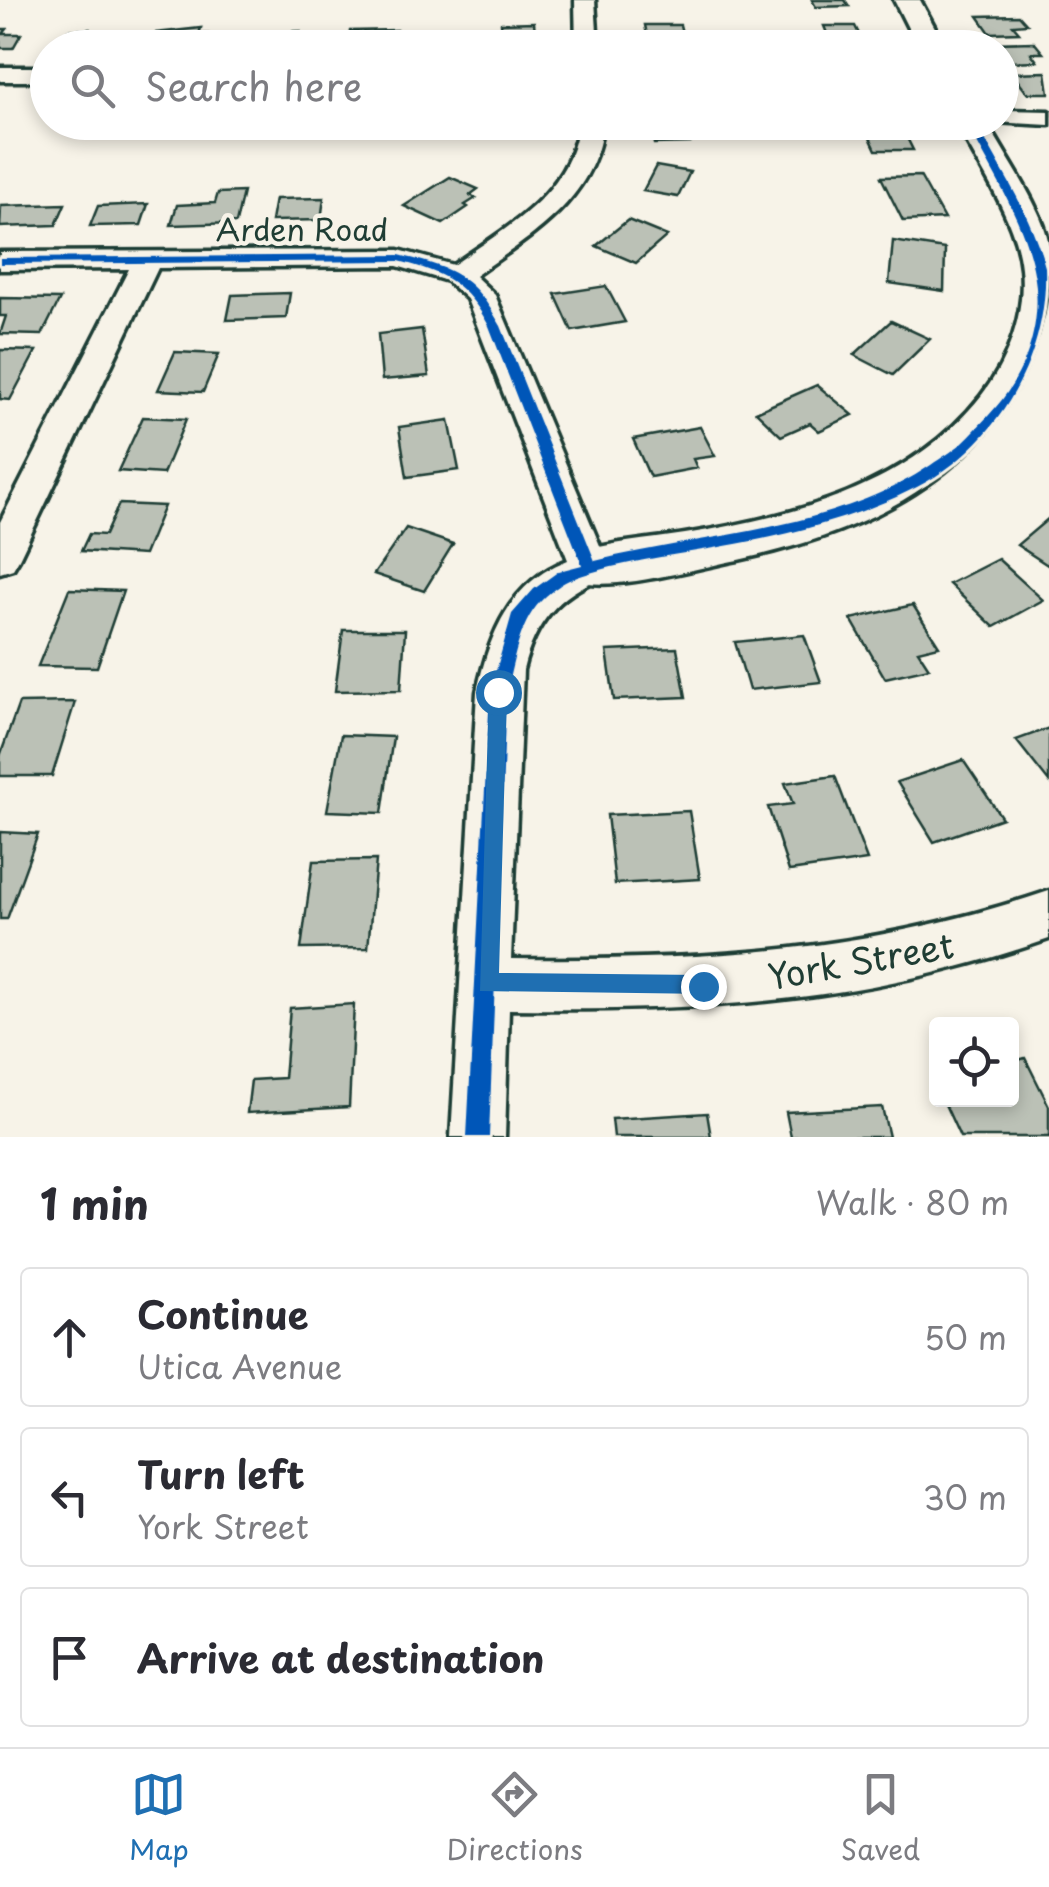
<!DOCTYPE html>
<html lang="en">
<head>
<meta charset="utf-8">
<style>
  :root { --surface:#fff; --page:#f7f7f7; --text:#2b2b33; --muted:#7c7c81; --line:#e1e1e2; --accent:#1f6fb2 }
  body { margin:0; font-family:"Playpen Sans",sans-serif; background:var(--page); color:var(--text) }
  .controls { position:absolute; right:30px; bottom:30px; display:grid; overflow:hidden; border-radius:10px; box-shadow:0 5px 15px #0003 }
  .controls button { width:90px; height:90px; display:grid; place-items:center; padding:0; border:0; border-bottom:2px solid var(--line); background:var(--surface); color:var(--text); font:50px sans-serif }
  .stop { position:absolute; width:30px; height:30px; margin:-22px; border:8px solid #1f6fb2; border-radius:50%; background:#fff }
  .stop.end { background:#1f6fb2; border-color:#fff; box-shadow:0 2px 10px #0008 }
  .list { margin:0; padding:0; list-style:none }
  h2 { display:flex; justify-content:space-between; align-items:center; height:130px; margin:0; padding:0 40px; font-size:42px }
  h2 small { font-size:32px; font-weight:400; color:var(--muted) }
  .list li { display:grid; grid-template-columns:65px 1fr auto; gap:30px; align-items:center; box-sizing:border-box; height:140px; margin:0 20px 20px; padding:0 20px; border:2px solid var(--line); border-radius:10px }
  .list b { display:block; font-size:38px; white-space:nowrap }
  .list p { margin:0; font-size:32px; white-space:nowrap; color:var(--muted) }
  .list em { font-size:32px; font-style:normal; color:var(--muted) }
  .icon { flex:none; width:55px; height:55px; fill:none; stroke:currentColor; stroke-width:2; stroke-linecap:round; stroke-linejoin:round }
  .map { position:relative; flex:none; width:1049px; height:1137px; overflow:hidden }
  .search { position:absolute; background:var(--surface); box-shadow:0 5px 15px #0003; left:30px; right:30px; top:30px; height:110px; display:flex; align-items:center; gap:25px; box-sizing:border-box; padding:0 35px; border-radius:55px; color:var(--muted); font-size:38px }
  .sheet { height:610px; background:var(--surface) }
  nav { display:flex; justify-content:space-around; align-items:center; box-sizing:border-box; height:140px; border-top:2px solid var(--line); background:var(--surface); font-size:28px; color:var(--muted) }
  nav a { display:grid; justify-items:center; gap:5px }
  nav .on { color:var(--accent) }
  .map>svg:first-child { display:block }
  .building { fill:#bbc1b6; stroke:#1f3d34; stroke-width:2.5 }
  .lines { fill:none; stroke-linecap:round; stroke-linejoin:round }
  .minor-casing { stroke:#1f3d34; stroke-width:7 }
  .tertiary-casing { stroke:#1f3d34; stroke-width:7 }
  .minor { fill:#f7f3e8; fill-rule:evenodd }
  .tertiary { fill:#f7f3e8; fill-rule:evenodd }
  .cycleway-casing { stroke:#f7f3e8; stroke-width:6 }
  .cycleway { fill:#0057b8; fill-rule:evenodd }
  .route { fill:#1f6fb2 }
  .labels { text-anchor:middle; stroke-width:9; stroke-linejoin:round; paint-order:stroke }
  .street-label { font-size:30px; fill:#1f3d34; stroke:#f7f3e8 }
  .near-street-label { font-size:35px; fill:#1f3d34; stroke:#f7f3e8 }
</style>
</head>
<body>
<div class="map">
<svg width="1049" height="1137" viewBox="0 0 1049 1137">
  <rect width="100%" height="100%" fill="#f7f3e8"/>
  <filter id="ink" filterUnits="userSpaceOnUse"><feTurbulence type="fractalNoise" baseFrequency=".01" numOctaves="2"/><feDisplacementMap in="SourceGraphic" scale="20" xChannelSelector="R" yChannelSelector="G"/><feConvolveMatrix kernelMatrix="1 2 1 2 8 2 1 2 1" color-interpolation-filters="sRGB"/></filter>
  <g filter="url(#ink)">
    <g class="building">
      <path d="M812,0H845L849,6L816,7Z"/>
      <path d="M1019,15L1027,24L1013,25L1019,32L990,33L978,16Z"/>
      <path d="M534,22L536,43L503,44L501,23Z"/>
      <path d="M645,25H680L686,48H640L639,40H648Z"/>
      <path d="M824,26H855L866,48H833Z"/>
      <path d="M201,28L199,34H208L204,48H150L156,33Z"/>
      <path d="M0,29H7L3,34H21L13,48H0Z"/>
      <path d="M89,29L87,33L121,32L115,47L58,48L68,30Z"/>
      <path d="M396,30L395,45L348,46L350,31Z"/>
      <path d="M300,31L298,46L251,47L255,32Z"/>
      <path d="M1034,42L1043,53H1031L1037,61L1008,62L1002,48L994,43Z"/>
      <path d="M1046,72L1049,93H1027L1012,73Z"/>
      <path d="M650,122H685L690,143L654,144Z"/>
      <path d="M863,122H899L913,150H876Z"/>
      <path d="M656,166L690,172L678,197L643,191Z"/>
      <path d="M920,176L944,219L903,221L881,177Z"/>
      <path d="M450,177L478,189L470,195L476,198L465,205L468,207L443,224L404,206Z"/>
      <path d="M243,192L236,223L171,225L177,205L215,203L218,193Z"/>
      <path d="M324,198L321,220L271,221L275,199Z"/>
      <path d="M65,204L56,225L0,227L1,206Z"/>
      <path d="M148,204L141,225L90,226L98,206Z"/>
      <path d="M628,220L667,236L636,263L596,246Z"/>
      <path d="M893,241L945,249L944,291L889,283Z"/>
      <path d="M606,286L625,322L572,331L555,294Z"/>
      <path d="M290,293L286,318L227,320L232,295Z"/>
      <path d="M0,298L60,299L42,335L0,334L6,316H0Z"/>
      <path d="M891,321L930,339L893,375L854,355Z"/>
      <path d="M422,329L429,376L382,380L378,334Z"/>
      <path d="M0,350L36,351L10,400L0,399Z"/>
      <path d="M175,352L219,354L203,392L158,390Z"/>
      <path d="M817,385L853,415L819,431L810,423L781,436L756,412Z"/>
      <path d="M143,417L186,419L163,474L118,471Z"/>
      <path d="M449,420L459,470L407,477L399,427Z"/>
      <path d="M700,427L715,456L693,459L697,468L650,477L633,439Z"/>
      <path d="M119,504L164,506L144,555L81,551L89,534L105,535Z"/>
      <path d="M1049,518V566L1017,545Z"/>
      <path d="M406,528L453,544L424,591L374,574Z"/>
      <path d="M998,559L1043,600L994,627L949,584Z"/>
      <path d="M69,589L123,591L97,667L38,666Z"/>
      <path d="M913,605L939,646L918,651L929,668L885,678L851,619Z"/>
      <path d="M343,630H405L401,690L335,691Z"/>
      <path d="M804,635L821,682L749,690L735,642Z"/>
      <path d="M677,648L686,697L614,700L607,651Z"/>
      <path d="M75,702L52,776H0V756L19,703Z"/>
      <path d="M1049,728V782L1016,740Z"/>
      <path d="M341,735L393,737L382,813L327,811Z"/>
      <path d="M963,760L1002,818L934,842L897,782Z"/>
      <path d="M835,776L867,860L789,871L768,807L793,804L785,783Z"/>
      <path d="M689,811L700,879L615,884L607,815Z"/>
      <path d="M0,832L38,834L7,919H0Z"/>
      <path d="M376,860L368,948L301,949L313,861Z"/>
      <path d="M354,1004L349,1107L247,1113L251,1080L284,1078L290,1008Z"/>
      <path d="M1025,1058L1049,1106V1137H960L943,1100H1012V1062Z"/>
      <path d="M882,1107L889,1137H791L786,1112Z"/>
      <path d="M707,1113L711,1137H614L612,1119Z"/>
    </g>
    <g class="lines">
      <g class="minor-casing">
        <g id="minor">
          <path d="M575,0H595L598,48H576Z"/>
          <rect x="0" y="67" width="48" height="14"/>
          <path d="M1002,110L1049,111V125L995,122H1002Z"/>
          <path d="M579,122H603C596,199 532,235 475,276L495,295L609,567L603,577C557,596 535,622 523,670L511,959C704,961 864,953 1049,891V939C864,1004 703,1011 509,1009L505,1137H451L477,692C489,635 510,582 568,560L467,299L447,281L397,266L158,268L19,559L13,569L0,573V522L129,269L0,270V252L399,250L453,265C508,226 570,195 579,122Z"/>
        </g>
      </g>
      <g class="tertiary-casing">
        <g id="tertiary">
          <path d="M894,0H920L946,48H918Z"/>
          <path d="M956,122H987C1005,156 1043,208 1049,245C1049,442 900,526 738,560C696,568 613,593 573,580L566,567L573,554C609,542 648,540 685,534C795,516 909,487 981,396C1008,362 1026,312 1021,268C1016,218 978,167 956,122Z"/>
        </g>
      </g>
      <use href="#minor" class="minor"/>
      <use href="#tertiary" class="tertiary"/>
      <g class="cycleway-casing">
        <path id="cycleway" d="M966,122H976C1000,169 1032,215 1045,267C1049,359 995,448 917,487C860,516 798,533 736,544C684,554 620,561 572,579C563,582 553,590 546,596C519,620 515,658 506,692L489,1137H467L490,692L512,614L534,589L559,571L582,565L489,326C466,283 445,273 399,261L0,264V258L399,255C453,268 473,275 501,326L595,561C707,533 833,531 931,465C941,458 953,451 962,443C972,434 980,424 989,415C1026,376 1045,322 1033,268C1022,216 990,169 966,122Z"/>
      </g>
      <use href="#cycleway" class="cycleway"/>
    </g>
  </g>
  <path class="route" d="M498,684L507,692L499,973L703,975L714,986L710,994L480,991L489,692Z"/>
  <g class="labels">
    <g class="street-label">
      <text x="302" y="241">Arden Road</text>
    </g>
    <g class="near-street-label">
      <text transform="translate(861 962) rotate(-10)" y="12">York Street</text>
    </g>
  </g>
</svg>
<div class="controls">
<button><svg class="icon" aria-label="locate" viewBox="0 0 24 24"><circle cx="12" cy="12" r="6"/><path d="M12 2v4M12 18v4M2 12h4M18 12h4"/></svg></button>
</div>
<div class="stop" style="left:498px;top:692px"></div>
<div class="stop end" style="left:703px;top:986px"></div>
<div class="search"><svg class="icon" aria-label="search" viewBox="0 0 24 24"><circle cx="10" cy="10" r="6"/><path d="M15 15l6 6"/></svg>Search here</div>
</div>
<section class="sheet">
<h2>1 min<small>Walk · 80 m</small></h2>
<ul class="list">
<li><svg class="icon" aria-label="ahead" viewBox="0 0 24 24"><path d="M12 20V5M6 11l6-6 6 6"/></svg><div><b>Continue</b><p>Utica Avenue</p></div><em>50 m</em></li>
<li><svg class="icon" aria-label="left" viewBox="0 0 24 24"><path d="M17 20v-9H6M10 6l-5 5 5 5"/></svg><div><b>Turn left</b><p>York Street</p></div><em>30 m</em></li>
<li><svg class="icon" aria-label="arrive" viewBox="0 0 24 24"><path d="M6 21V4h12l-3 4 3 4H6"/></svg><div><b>Arrive at destination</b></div></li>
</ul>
</section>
<nav>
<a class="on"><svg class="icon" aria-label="map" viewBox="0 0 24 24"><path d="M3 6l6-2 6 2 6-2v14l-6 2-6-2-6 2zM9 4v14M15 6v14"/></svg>Map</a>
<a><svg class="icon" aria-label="directions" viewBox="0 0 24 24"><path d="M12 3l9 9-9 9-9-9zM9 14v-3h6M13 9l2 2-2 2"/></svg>Directions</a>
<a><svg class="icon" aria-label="saved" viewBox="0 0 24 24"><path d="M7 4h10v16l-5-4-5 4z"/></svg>Saved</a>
</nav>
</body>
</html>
